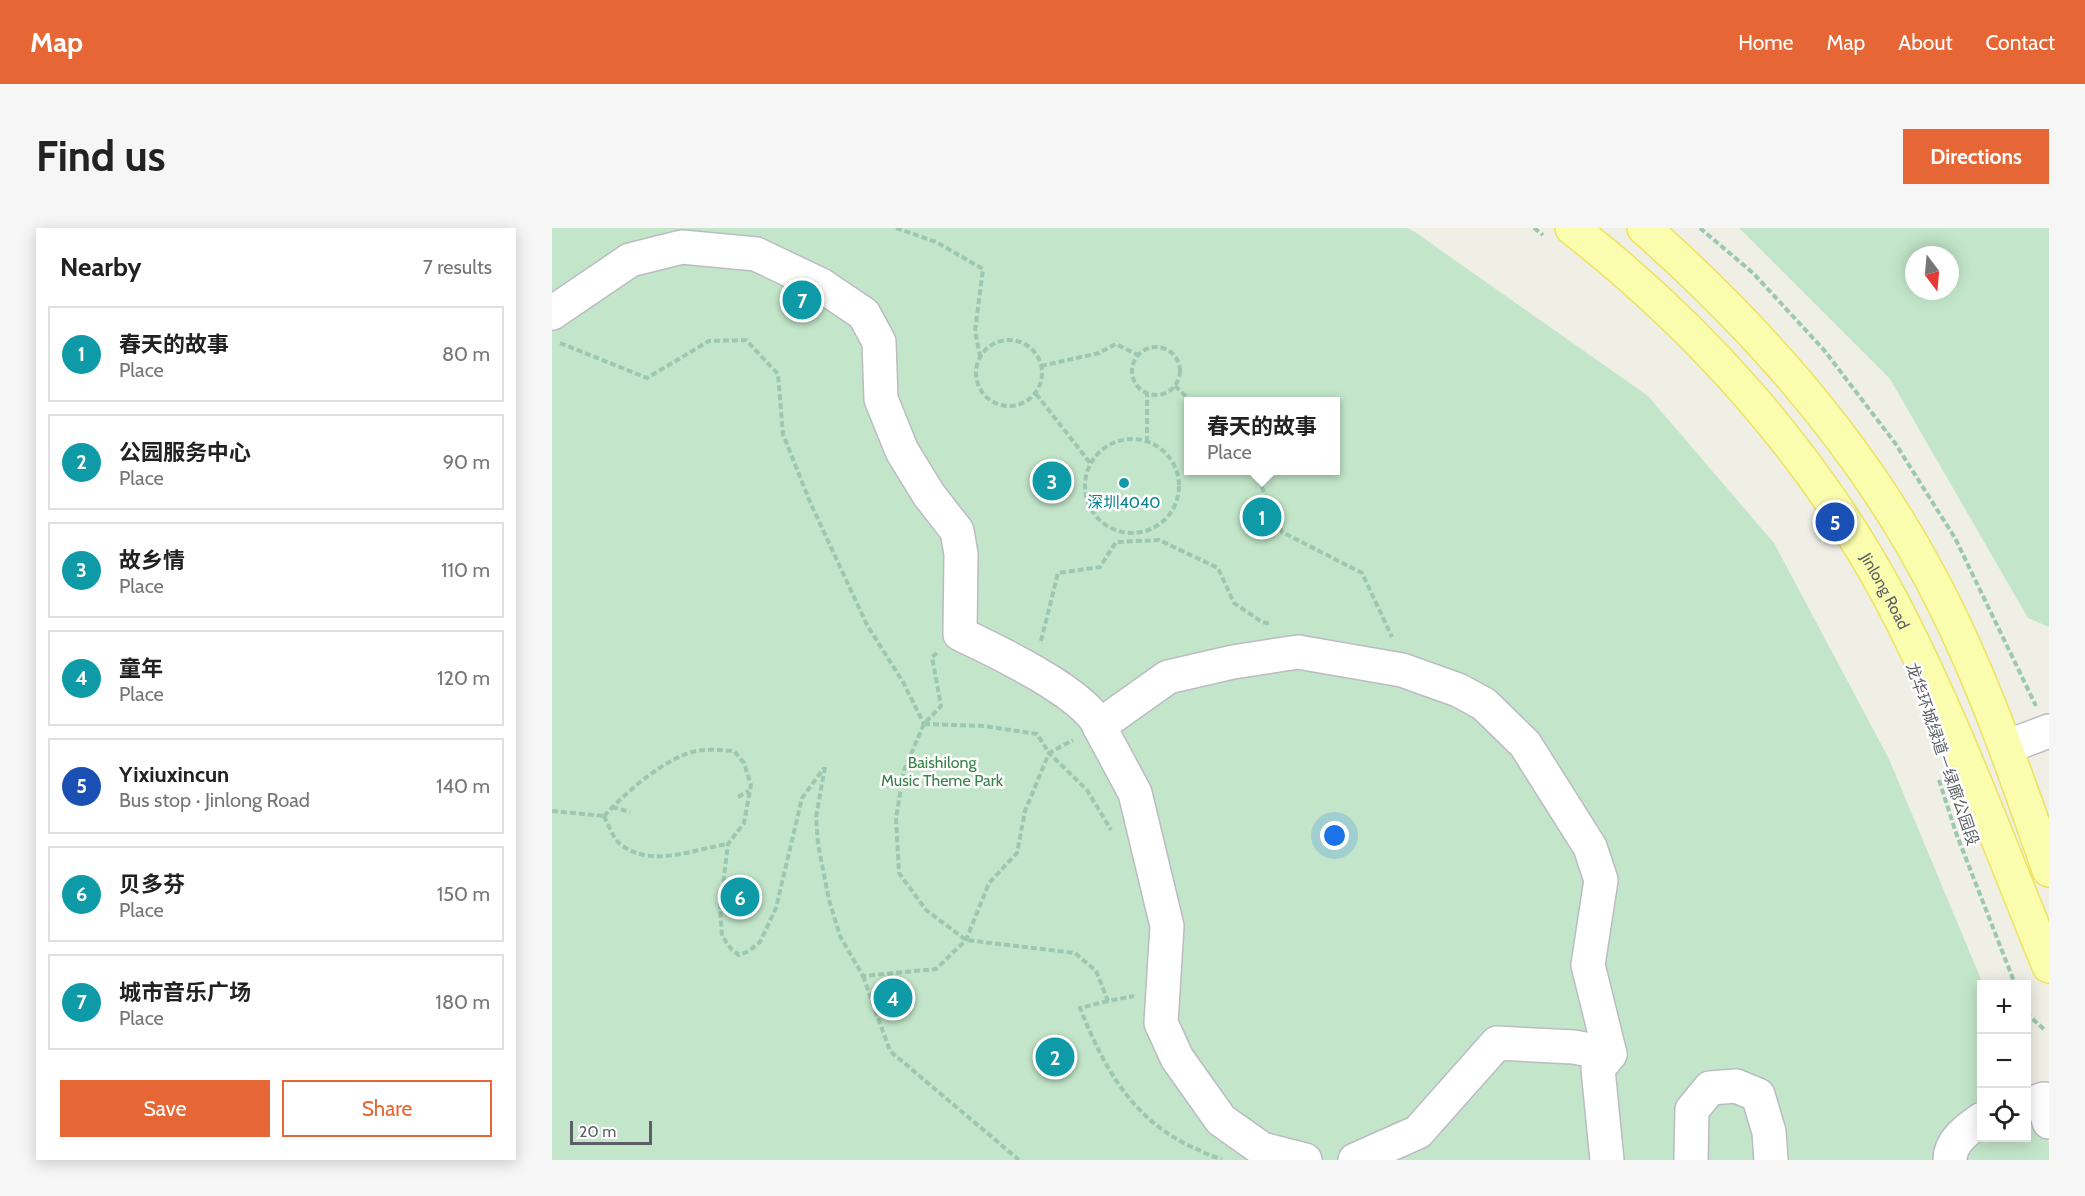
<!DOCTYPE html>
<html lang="en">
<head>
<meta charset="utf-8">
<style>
  :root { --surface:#fff; --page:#f6f6f6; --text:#222; --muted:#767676; --line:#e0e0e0; --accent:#e66635 }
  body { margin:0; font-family:Cabin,"Noto Sans SC",sans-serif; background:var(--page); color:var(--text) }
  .controls { position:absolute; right:18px; bottom:18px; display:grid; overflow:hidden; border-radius:0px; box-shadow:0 3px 15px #0003 }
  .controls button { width:54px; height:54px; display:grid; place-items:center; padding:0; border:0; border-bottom:2px solid var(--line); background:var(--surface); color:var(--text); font:30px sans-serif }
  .compass { position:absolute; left:1353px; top:18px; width:54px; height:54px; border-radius:50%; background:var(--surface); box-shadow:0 3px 15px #0003; rotate:164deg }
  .scale { position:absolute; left:18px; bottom:15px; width:82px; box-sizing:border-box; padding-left:6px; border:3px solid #5d5f66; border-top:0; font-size:16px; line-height:21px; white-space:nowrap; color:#5d5f66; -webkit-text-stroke:4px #fff; paint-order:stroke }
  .you { position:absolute; left:783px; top:608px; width:21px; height:21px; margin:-15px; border:4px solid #fff; border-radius:50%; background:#1a73e8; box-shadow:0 0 0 9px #1a73e833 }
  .badge { display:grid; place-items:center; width:39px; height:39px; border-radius:50%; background:var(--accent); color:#fff; font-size:20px; font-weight:700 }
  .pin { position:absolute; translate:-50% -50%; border:3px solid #fff; box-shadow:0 2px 6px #0006 }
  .popup { position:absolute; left:632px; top:169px; width:156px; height:78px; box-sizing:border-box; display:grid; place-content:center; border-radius:0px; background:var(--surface); filter:drop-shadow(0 2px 4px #0005); font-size:20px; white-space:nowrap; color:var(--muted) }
  .popup b { font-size:22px; color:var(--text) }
  .popup::after { content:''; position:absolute; left:50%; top:100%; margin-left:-12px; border:12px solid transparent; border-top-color:var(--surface) }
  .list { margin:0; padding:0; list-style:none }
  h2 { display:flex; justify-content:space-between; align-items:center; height:78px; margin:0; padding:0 24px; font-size:26px }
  h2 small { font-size:20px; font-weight:400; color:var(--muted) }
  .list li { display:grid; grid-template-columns:39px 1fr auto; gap:18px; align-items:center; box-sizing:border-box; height:96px; margin:0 12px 12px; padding:0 12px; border:2px solid var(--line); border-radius:0px }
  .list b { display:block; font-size:22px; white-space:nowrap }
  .list p { margin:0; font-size:20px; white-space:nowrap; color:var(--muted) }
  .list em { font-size:20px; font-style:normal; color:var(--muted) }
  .actions { display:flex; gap:12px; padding:18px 24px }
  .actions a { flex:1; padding:14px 0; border:2px solid var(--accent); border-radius:0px; text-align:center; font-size:21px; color:var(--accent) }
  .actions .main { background:var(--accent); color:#fff }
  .icon { flex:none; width:33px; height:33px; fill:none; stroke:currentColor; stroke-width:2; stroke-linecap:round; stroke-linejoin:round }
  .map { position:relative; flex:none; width:1497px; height:932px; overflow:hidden; border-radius:0px }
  header { display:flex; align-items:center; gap:36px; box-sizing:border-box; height:84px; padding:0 30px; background:var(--accent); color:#fff }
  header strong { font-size:28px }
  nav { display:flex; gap:33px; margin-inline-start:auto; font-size:21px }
  .intro { display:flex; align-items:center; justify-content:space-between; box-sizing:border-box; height:144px; padding:0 36px }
  h1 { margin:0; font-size:42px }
  .button { padding:15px 27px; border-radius:0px; background:var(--accent); color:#fff; font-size:21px; font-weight:700 }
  main { display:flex; gap:36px; padding:0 36px }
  aside { flex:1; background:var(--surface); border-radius:0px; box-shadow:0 3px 15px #0003 }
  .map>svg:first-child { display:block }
  .green { fill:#c3e6ca; fill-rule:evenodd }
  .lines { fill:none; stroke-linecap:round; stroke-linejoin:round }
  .minor-casing { stroke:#babcc1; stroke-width:36 }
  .major-casing { stroke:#eee35f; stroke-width:36 }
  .path { stroke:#9cc7b1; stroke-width:4; stroke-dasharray:6 3; stroke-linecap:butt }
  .minor { stroke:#fff; stroke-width:33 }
  .major { stroke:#fafdad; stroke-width:33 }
  .culture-dot { fill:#0f9aa8; stroke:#fff; stroke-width:2 }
  .labels { text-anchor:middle; stroke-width:5; stroke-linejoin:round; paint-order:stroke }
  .culture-label { font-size:16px; fill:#0d838f; stroke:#fff }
  .street-label { font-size:16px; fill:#5d5f66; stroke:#fff }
  .park-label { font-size:16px; fill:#378349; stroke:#fff }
</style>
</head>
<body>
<header>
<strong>Map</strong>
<nav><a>Home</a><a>Map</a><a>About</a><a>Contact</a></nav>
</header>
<div class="intro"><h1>Find us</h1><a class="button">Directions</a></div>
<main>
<aside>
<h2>Nearby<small>7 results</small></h2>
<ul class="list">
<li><span class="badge" style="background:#0f9aa8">1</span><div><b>春天的故事</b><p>Place</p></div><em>80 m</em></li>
<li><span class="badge" style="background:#0f9aa8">2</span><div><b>公园服务中心</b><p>Place</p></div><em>90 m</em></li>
<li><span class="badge" style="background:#0f9aa8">3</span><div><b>故乡情</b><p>Place</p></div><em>110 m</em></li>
<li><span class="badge" style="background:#0f9aa8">4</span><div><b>童年</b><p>Place</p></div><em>120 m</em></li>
<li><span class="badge" style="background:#1a4fb4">5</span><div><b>Yixiuxincun</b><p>Bus stop · Jinlong Road</p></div><em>140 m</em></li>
<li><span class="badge" style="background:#0f9aa8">6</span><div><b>贝多芬</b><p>Place</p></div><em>150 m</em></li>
<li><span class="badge" style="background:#0f9aa8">7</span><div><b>城市音乐广场</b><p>Place</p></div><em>180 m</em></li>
</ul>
<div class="actions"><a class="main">Save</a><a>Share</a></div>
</aside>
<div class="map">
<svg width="1497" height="932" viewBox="0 0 1497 932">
  <rect width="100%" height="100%" fill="#efefe6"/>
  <g class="green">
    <path d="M0,0H855L863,4L1096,168L1222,315L1337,531L1431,756L1430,910H1474L1475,861L1497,915V932H0ZM636,174H783V242H636Z"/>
    <path d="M1187,0H1497V399L1476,390L1338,151ZM1362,27H1398V63H1362Z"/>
  </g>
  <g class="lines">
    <g class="minor-casing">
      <g id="minor">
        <path d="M0,85L78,32L130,19L204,26L269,57L312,86L327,114L329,171L350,223L377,267L405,303L409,326L408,406C440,421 535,466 547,498L616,449L681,434L746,424L850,442L906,462L932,476L973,516L1038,619L1049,652L1036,737L1058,826L1046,841L1055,932"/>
        <path d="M547,498L583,565L615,698L609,795L625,830L669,892L710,921L753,932"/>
        <path d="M1454,519L1497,503"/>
        <path d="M1474,877L1492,871L1497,894"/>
        <path d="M803,932L866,904L945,815L1022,819L1058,826"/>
        <path d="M1139,932L1140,882L1158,860L1184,858L1206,867L1217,904L1219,932"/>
        <path d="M1398,932C1398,913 1416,901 1430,891"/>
      </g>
    </g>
    <g class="major-casing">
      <g id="major">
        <path id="s1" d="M1020,0C1148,100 1260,225 1337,368C1400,487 1446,614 1497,738"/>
        <path d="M1092,0C1203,98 1306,214 1376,345C1427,439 1462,541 1497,642"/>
      </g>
    </g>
    <g class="path">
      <path d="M344,0L384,14L431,41L423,103L428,128"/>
      <path d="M982,0L991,7"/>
      <path d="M1148,0L1201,45L1272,122L1343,215L1403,310L1484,478"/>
      <circle cx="457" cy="145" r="33"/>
      <path d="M8,115L95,150L157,113L194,112L226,146L231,206L258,274L315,397L351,454L372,496"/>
      <circle cx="604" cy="143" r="24"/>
      <path d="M489,138L547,125L564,116L586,127"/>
      <path d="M623,158L640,174"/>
      <path d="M484,166L539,236"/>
      <circle cx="580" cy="258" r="47"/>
      <path d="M595,214V165"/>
      <path d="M702,242L730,304L810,345L840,409"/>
      <path d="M489,413L506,345L548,339L564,314L607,312L666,340L682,375L710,394L719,396"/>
      <path d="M385,425L380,429L389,478L372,496L352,542L344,590L347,645L374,682L414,712L523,725L544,743L556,773L582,768"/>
      <path d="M372,496L432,498L485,506L497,525L521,512"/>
      <path d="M273,539L264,589L266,616L277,672L288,708L311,748L384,741L414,712L437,655L465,625L473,583L497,525L535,562L559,602"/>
      <path d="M1387,552L1404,605L1463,756"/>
      <path d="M186,569L197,563"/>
      <path d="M60,579L78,584"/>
      <path d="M0,583L52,588"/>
      <path d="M52,588C74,564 113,530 144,523C157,521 169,522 182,523L192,535L199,557L192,595L176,616L168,681L170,708L180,722L187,727L197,723L208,714L224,680L250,570L272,540"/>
      <path d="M52,588C56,596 61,610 68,616C100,641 141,621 176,616"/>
      <path d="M311,748L338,823L467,932"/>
      <path d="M556,773L528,780C552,840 580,891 640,919C650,923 660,929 670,931"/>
      <path d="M1474,785L1494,803"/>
    </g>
    <use href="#minor" class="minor"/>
    <use href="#major" class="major"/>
  </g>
  <circle class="culture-dot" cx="572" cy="255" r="6"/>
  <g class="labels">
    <g class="culture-label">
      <text x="572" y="280">深圳4040</text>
    </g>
    <g class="street-label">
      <text dy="6" stroke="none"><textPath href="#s1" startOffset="483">Jinlong Road</textPath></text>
      <text transform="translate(1391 526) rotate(71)" y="6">龙华环城绿道－绿廊公园段</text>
    </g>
    <g class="park-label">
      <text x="390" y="540">Baishilong<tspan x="390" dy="18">Music Theme Park</tspan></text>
    </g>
  </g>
</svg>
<div class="controls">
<button>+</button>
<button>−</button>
<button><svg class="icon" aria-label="locate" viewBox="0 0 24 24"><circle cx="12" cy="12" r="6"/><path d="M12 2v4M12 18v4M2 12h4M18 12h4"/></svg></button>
</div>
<svg class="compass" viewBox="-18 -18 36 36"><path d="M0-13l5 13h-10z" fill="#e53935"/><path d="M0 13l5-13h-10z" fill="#767676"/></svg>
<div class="scale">20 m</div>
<div class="you"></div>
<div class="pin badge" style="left:710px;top:289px;background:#0f9aa8">1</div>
<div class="popup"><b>春天的故事</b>Place</div>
<div class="pin badge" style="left:503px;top:829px;background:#0f9aa8">2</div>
<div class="pin badge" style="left:500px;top:253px;background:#0f9aa8">3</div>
<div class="pin badge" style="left:341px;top:770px;background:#0f9aa8">4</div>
<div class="pin badge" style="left:1283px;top:294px;background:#1a4fb4">5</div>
<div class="pin badge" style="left:188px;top:669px;background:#0f9aa8">6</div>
<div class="pin badge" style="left:250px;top:72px;background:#0f9aa8">7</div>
</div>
</main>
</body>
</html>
